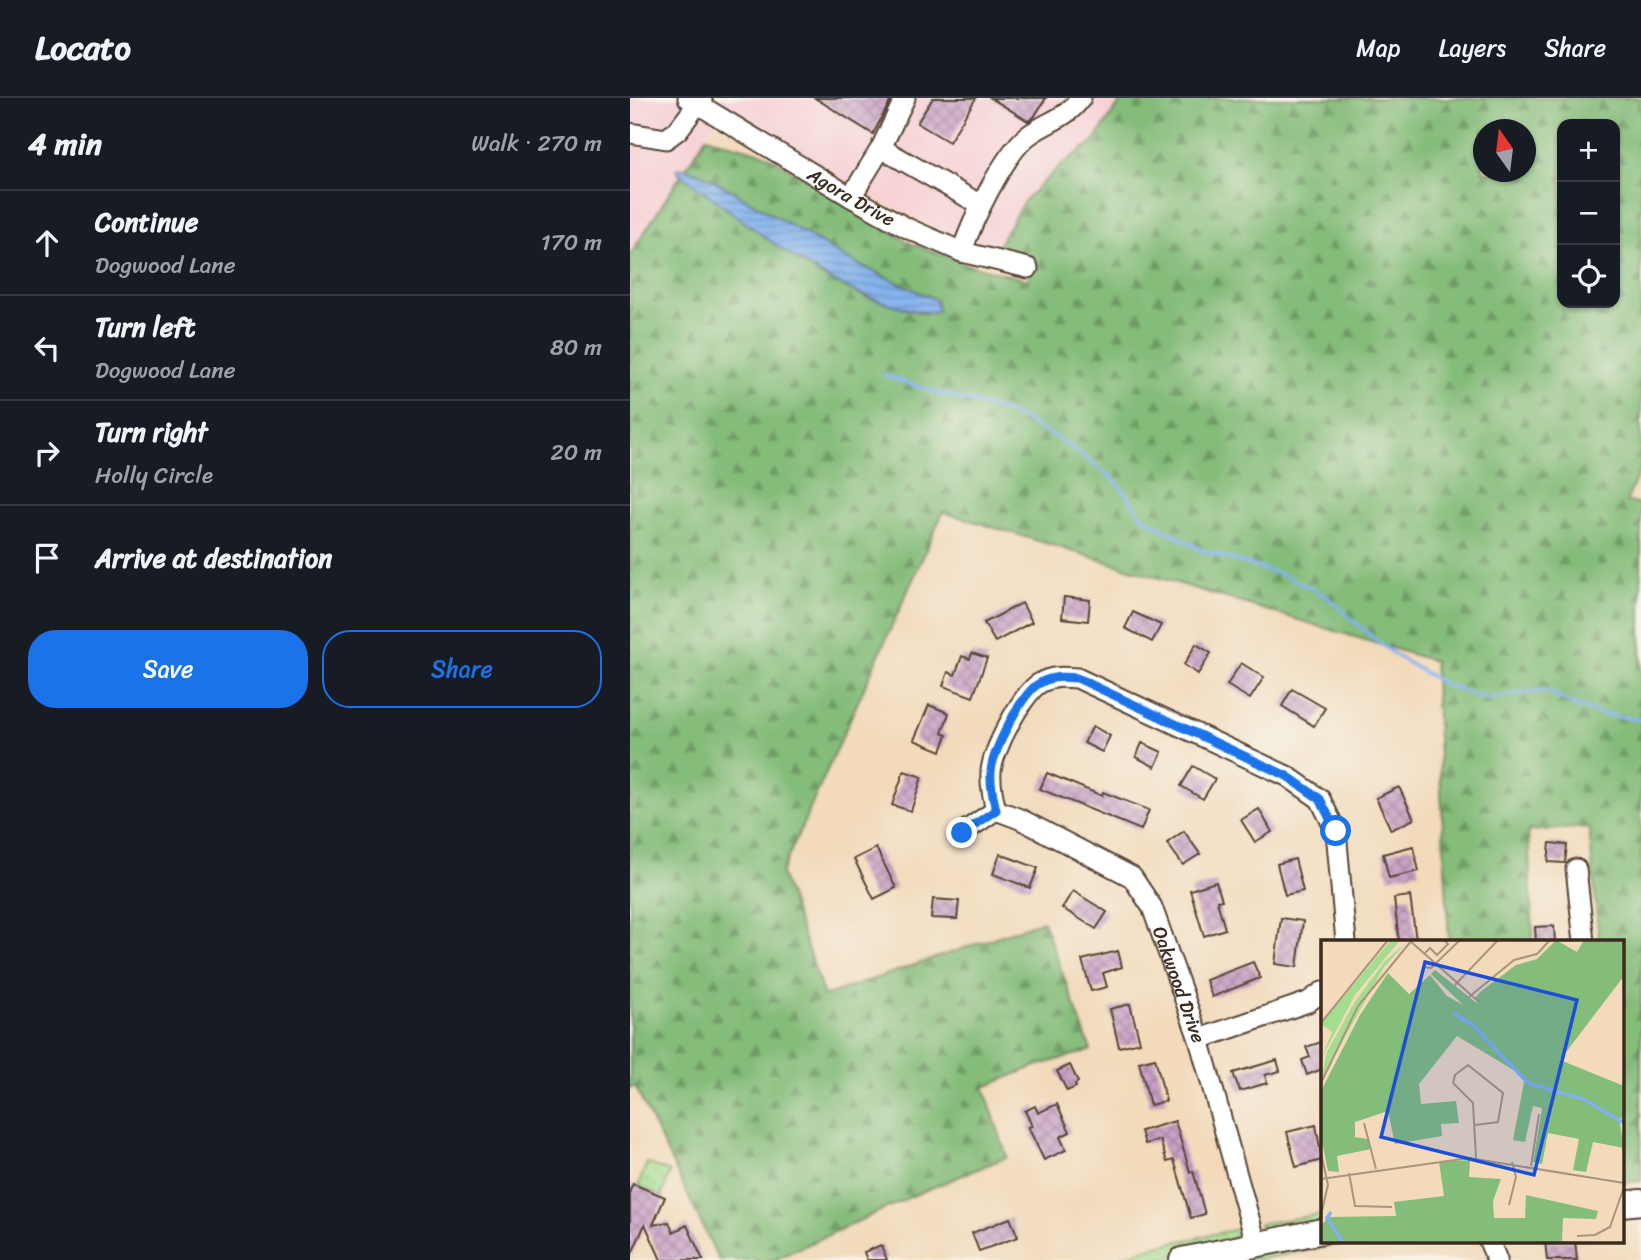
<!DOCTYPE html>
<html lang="en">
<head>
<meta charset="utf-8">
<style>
  :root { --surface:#171b24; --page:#242831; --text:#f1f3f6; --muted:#9ea1a6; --line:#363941; --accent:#1a73e8 }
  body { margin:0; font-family:Sriracha,sans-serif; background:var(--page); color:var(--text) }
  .controls { position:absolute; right:21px; top:21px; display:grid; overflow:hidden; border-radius:14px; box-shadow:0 2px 5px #0004 }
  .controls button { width:63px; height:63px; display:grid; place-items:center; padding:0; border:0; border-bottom:2px solid var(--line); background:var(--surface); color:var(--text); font:35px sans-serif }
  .compass { position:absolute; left:843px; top:21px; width:63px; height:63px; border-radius:50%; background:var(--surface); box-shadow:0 2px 5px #0004; rotate:346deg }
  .stop { position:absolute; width:21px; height:21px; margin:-16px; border:5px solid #1a73e8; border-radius:50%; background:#fff }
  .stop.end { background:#1a73e8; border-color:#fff; box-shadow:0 2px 7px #0008 }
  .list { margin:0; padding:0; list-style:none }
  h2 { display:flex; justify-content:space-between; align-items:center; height:91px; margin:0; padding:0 28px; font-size:30px }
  h2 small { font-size:23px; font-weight:400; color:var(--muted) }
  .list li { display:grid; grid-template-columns:46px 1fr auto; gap:21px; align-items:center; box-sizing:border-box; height:105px; padding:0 28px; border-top:2px solid var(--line) }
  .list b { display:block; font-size:26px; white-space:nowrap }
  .list p { margin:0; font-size:23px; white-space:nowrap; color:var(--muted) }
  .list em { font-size:23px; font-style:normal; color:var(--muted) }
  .actions { display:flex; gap:14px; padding:21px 28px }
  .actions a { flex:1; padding:16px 0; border:2px solid var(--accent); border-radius:28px; text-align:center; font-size:24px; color:var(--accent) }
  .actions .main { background:var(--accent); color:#fff }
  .icon { flex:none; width:38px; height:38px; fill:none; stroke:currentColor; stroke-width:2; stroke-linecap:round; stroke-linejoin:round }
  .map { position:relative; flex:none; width:1011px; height:1162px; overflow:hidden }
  header { display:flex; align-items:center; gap:42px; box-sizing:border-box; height:98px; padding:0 35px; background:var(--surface); border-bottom:2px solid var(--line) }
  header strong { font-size:33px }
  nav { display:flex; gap:38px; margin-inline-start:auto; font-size:24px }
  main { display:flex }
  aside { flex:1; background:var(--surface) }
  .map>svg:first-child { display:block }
  .built { fill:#f7cfd5 }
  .grass { fill:url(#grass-dots); stroke:#708456; stroke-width:2 }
  .forest { fill:url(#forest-firs); stroke:#60734c; stroke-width:2; fill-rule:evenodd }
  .water { fill:url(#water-rules); stroke:#5f6e86; stroke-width:2 }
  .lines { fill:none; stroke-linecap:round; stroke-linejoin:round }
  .stream { stroke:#83b2ee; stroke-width:3.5 }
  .building { fill:url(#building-cross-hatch) }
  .minor-casing { stroke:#564436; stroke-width:23 }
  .major-casing { stroke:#564436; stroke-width:28 }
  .minor { stroke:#fff; stroke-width:19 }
  .major { stroke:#fff; stroke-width:24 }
  .route { stroke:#1a73e8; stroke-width:9 }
  .labels { text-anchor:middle; stroke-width:6; stroke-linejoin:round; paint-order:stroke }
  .street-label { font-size:19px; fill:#3b2a1e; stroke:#f7f3e8 }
  .inset-river { fill:none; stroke:#83b2ee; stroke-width:3.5 }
  .inset-road { fill:none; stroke:#a9947c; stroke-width:2 }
  .view { fill:#1d4ed8; fill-opacity:0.15; stroke:#1d4ed8; stroke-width:3.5 }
  .inset-edge { fill:none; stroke:#3b2a1e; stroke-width:3.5 }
</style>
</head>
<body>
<header>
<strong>Locato</strong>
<nav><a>Map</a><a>Layers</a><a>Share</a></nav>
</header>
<main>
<aside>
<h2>4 min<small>Walk · 270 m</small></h2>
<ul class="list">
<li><svg class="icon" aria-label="ahead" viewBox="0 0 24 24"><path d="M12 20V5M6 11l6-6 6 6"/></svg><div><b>Continue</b><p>Dogwood Lane</p></div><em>170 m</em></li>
<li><svg class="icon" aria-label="left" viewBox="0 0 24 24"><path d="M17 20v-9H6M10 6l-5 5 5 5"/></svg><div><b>Turn left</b><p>Dogwood Lane</p></div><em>80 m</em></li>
<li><svg class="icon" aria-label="right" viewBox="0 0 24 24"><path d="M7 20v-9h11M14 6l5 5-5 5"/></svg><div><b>Turn right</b><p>Holly Circle</p></div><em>20 m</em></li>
<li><svg class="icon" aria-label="arrive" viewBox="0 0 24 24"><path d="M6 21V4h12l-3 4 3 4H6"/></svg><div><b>Arrive at destination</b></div></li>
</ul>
<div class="actions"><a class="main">Save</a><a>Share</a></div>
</aside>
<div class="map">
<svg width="1011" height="1162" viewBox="0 0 1011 1162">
  <defs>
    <pattern id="grass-dots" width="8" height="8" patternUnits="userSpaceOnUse" patternTransform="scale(1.75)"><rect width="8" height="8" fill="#a5dd8e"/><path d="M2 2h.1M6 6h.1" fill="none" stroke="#8fbe7a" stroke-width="1.8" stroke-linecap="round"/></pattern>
    <pattern id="forest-firs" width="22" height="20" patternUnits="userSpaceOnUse" patternTransform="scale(1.75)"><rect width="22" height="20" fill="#84bc79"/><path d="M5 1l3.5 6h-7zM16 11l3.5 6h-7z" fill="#6d9963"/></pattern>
    <pattern id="water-rules" width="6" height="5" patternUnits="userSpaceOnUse" patternTransform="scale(1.75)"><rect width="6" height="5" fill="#83b2ee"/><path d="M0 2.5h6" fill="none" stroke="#6c91c0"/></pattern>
    <pattern id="building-cross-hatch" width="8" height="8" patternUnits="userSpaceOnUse" patternTransform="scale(1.75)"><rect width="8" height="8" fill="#c9a1c6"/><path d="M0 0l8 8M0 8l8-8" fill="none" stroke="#a483a0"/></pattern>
  </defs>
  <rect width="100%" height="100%" fill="#f7f3e8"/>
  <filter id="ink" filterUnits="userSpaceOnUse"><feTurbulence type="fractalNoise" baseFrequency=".0143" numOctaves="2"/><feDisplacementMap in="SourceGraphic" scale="14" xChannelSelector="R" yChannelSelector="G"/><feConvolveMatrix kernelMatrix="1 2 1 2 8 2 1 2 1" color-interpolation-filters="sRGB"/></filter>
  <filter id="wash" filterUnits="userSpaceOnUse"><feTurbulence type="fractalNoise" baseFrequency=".00686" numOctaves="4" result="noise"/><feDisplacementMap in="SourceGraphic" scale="28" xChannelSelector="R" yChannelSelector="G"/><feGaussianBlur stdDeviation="1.57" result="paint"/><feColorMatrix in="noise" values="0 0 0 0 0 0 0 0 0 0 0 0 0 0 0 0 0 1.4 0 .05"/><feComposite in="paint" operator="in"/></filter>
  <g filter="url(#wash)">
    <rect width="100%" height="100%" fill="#f2dabb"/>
    <path class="built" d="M0,0H493L463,44L432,66L394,103L366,151L308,131L245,101L96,7L0,157Z"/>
    <g class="grass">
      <path d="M17,1065L40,1074L31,1098L8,1088Z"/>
      <path d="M692,1116V1126L636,1132L631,1131L629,1126Z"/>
      <path d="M613,1130L609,1136L598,1142L528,1162H480L523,1149Z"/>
      <path d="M692,1143H753L707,1147L625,1162H580Z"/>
    </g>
    <path class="forest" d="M493,0H1011V369L996,404L1011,406V1083L992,1085V844L969,843L959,729L898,733L903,843H819L804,563L313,414L151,775L194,898L413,823L461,952L406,968L354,989L377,1059L289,1095L144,1162H89L5,988L0,990V157L51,77L191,178L236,199L295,215L306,202L223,164L78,79L56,70L76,39L135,56L280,145L339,167L398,182L403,160L366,151L394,103L432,66L463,44ZM932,26H985V205H932ZM853,32H895V74H853Z"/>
    <path class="water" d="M50,70H56L78,79L223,164L306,202L308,213C291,216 278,211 261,206C180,184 119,124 51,77L46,71Z"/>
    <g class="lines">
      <path class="stream" d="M255,277L297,292L375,313L395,322L437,346L481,379L490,388L513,419L571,452L653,477L685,492L697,499L735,533L765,557L814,586L856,601L898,594H919L944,607L972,616L1011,622"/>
    </g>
    <g id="blocks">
      <g class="building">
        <path d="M185,0H258L261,2L243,36Z"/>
        <path d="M303,0H346L319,44L287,25Z"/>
        <path d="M361,0H416L404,19L398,23Z"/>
        <path d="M434,499L460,502L458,523L432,520Z"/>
        <path d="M392,505L402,524L365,544L354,525Z"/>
        <path d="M503,514L531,527L522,544L495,530Z"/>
        <path d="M566,546L581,555L568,576L554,567Z"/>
        <path d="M342,555L357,560L343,599L313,588L318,574L325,577L332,558L340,561Z"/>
        <path d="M611,565L634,579L620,601L597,587Z"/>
        <path d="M662,591L695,610L684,628L652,608Z"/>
        <path d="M299,607L319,615L312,635L317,637L311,653L284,642Z"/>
        <path d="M463,628L480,638L472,654L454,645Z"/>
        <path d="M512,645L532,654L525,669L506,659Z"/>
        <path d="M563,668L585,681L573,701L551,688Z"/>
        <path d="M274,673L292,679L281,713L262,707Z"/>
        <path d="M417,675L472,698L473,694L519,712L511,732L410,691Z"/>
        <path d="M769,689L784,721L761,732L746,700Z"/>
        <path d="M629,711L642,734L625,744L611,722Z"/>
        <path d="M554,733L570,756L553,767L537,745Z"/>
        <path d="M920,745L937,747L935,765L918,764Z"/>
        <path d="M783,748L789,773L759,780L753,756Z"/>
        <path d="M246,750L266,790L244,801L224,761Z"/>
        <path d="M370,756L408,770L400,790L363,776Z"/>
        <path d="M665,761L673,793L655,797L647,766Z"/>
        <path d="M586,784L592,802L587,803L595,831L574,838L560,792Z"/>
        <path d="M443,793L477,814L466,831L432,810Z"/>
        <path d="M780,798L786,842L769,844L764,800Z"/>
        <path d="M303,801L329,803L327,821L301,820Z"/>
        <path d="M651,820L673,823L667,869L645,866Z"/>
        <path d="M924,828L925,844H906L905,829Z"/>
        <path d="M488,853L492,869L473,875L477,889L461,893L452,862Z"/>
        <path d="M623,864L630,880L582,899L576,882Z"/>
        <path d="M500,906L510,944L489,949L480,911Z"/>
        <path d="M691,944L692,971L677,977L672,962L680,959L676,949Z"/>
        <path d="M525,960L536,1003L520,1007L509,964Z"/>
        <path d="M647,962L650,973L635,977L637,985L610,993L603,975Z"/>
        <path d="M440,967L448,984L445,986L446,989L437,993L427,973Z"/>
        <path d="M427,1006L440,1034L430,1039L436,1052L414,1062L398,1029L402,1028L395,1013L405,1008L408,1015Z"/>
        <path d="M545,1023L560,1074L563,1073L575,1116L561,1120L544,1062L537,1064L530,1042L515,1046L511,1033Z"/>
        <path d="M686,1027L692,1062L666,1069L657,1034Z"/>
        <path d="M3,1086L35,1099L23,1127L39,1124L43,1134L57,1127L73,1162H31L15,1126L0,1160V1092Z"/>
        <path d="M380,1120L388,1139L349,1153L342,1135Z"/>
        <path d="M915,1143H945L947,1162H917Z"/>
        <path d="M251,1147L257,1162H237L234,1154Z"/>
      </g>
    </g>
  </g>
  <g filter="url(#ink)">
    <use href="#blocks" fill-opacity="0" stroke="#564436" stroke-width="2"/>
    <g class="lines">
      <g class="minor-casing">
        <g id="minor">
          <path id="s1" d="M58,0L221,99L279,131L332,154L398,170"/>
          <path d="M0,35L36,41L48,32L72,0"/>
          <path d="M251,50L351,107"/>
          <path d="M221,99L251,50L275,0"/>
          <path d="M332,154C341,125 374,55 399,37C418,23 436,21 451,0"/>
          <path d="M366,712C363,700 360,687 361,674C362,654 392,595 410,585C422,578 434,579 447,580L657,678L690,701L706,733L716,844"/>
          <path id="s2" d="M366,712L390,721L502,779L522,809L569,941L626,1145"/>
          <path d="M332,735L366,712"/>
          <path d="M946,771L954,844"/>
          <path d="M569,941L678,904L692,894"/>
          <path d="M859,1143L867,1162"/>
        </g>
      </g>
      <g class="major-casing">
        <g id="major">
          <path d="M992,1106L1011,1104"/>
          <path d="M552,1162L692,1133"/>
        </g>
      </g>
      <use href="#minor" class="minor"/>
      <use href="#major" class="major"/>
    </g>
  </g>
  <g class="lines" filter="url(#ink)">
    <path class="route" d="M332,735L366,712C363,700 360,687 361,674C362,654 392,594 410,585C422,578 434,579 447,580L657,678L690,701L706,733"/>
  </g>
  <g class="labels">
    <g class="street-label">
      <text dy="7" stroke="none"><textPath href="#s1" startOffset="191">Agora Drive</textPath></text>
      <text dy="7" stroke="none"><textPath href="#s2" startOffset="270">Oakwood Drive</textPath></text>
    </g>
  </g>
  <g transform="translate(691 842)">
    <rect width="303" height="303" fill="#f2dabb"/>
    <path d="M70,0H79L34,55L0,119L11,92L0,84ZM85,3L63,27L0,140L6,112L33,63L64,21Z" fill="#a5dd8e"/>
    <path d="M235,0L256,12L263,0H303V36L239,120L303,146V179L298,178L303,208L272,202L265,232L252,230L258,199L227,193L221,224L212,222L221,168L212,166L204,202L192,200L204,137L136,96L98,144L100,164L135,161L138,183L120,184L121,196L74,204L67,171L34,182V197L47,199L50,209L16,216L18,232L7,231L0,196V151L39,75L67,33L88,54L109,35L126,56L142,65L110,34L114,30L157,64L154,58L159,52L195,25L216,19ZM149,220L148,237L180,239L172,261L173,278H204L205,255L277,271L275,279L242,278L241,301L254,302H0V286L7,277L75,276L73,262L123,256L118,222Z" fill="#84bc79"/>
    <path class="inset-river" d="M132,73L152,85L207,143L262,159L303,183M10,272L6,278L22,302"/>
    <path class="inset-road" d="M88,0L158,62M103,14L109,8L116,15L127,4L123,0M102,27L110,28L139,0M134,45L177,0M148,57L193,20L216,14L229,0M0,83L67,0M0,143L37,66L91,0M132,143L134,135L147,125L182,153L177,182L154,185M132,143L152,163L155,218M43,183L55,229M0,213L7,245L0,275M210,226L218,174M28,233L34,266L71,267M0,239L148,218L303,243M188,265L195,237L191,222M256,296L274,295L289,287L303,247"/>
    <path class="view" d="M104,22L256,60L213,235L60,197Z"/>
    <rect width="303" height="303" class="inset-edge"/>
  </g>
</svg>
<div class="controls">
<button>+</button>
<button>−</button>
<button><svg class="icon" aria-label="locate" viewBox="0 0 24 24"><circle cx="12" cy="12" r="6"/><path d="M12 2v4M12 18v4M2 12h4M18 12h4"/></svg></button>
</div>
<svg class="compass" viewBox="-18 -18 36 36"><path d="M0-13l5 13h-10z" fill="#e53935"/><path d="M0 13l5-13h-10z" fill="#9ea1a6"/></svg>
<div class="stop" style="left:706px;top:733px"></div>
<div class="stop end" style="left:332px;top:735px"></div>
</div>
</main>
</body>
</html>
